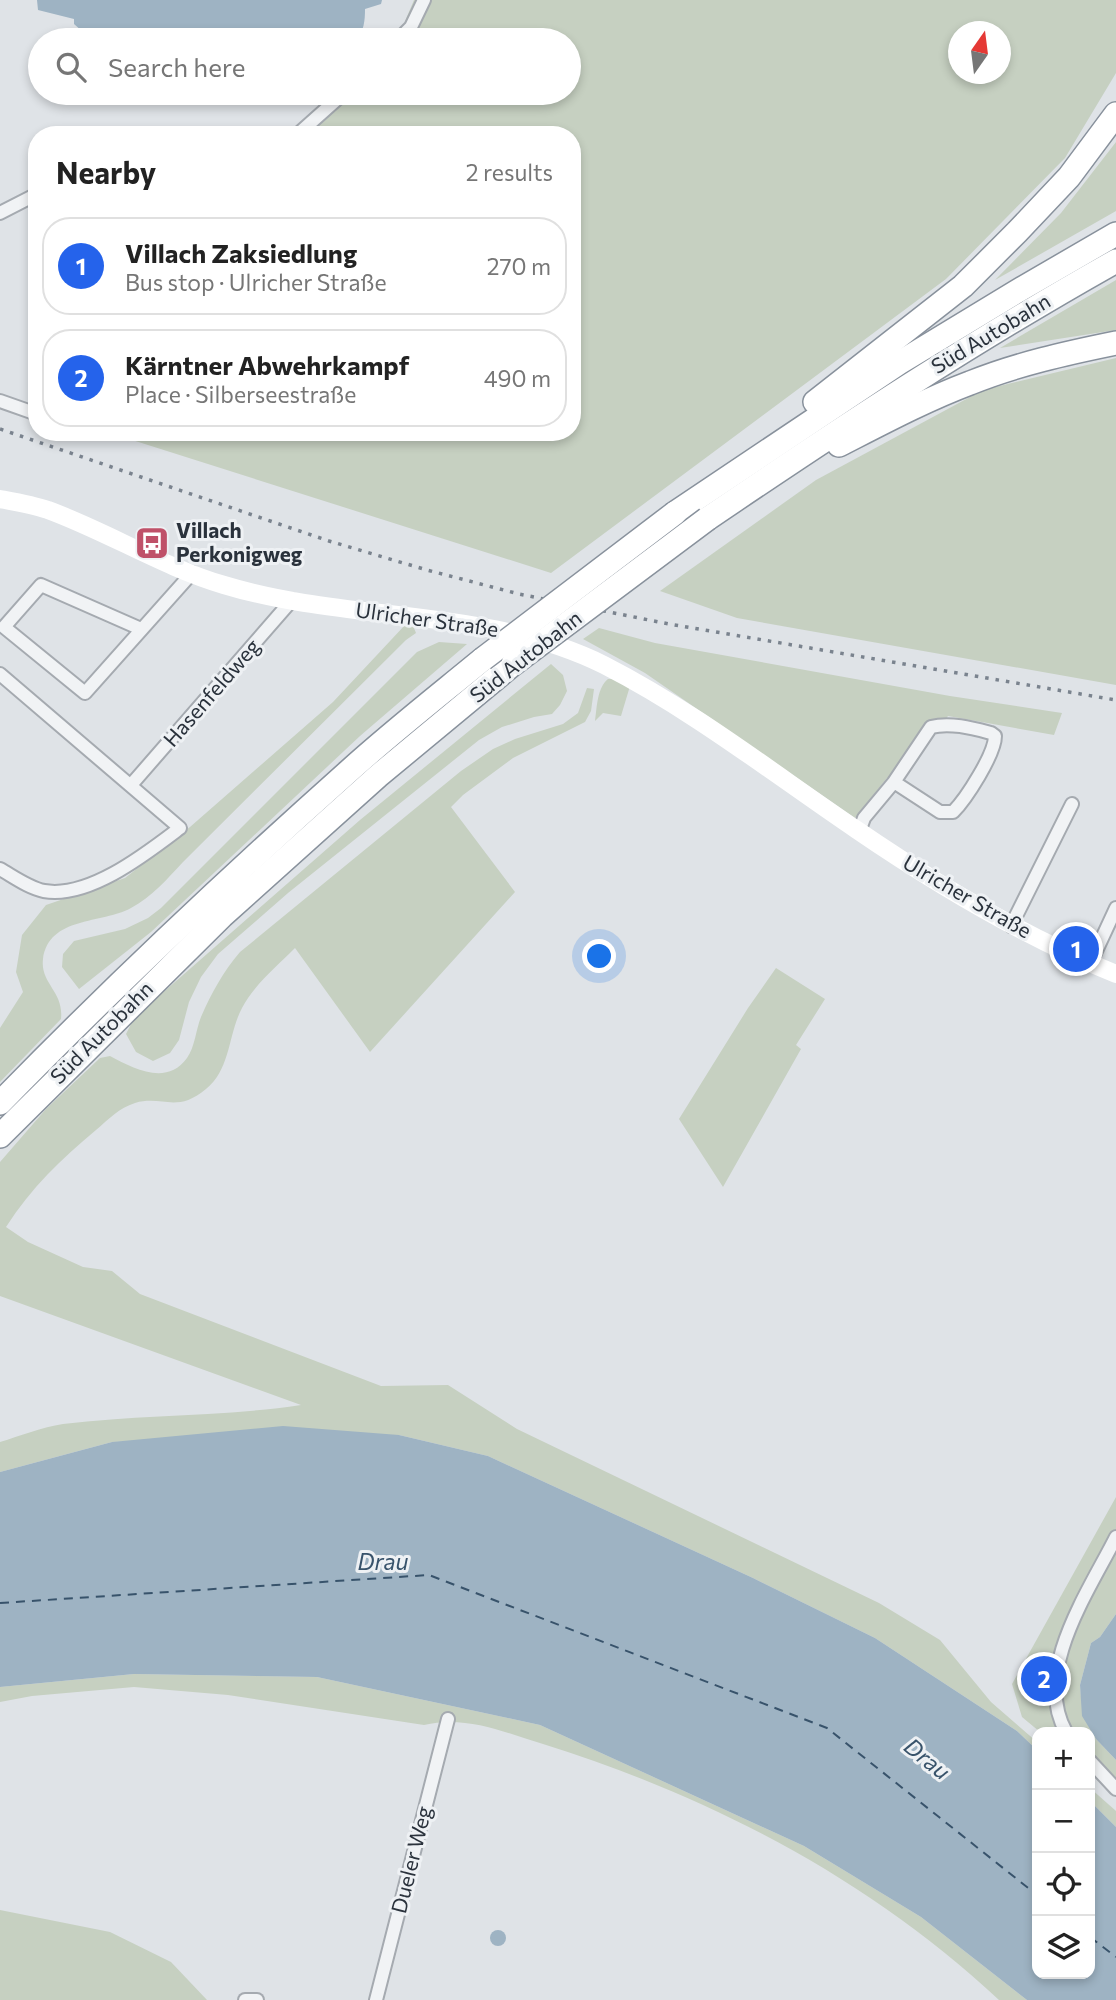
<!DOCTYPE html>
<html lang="en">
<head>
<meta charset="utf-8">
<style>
  :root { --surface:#fff; --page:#f6f6f6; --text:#222; --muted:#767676; --line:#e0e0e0; --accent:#2563eb }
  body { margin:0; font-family:Commissioner,sans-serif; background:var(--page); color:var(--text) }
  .controls { position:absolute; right:21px; bottom:21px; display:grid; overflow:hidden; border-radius:14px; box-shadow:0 4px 10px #0003 }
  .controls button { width:63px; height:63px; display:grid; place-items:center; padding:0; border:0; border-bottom:2px solid var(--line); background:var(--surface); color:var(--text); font:35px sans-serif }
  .compass { position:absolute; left:948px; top:21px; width:63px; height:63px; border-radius:50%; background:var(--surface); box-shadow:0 4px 10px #0003; rotate:14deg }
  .you { position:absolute; left:600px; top:957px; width:24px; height:24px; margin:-18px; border:5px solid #fff; border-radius:50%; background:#1a73e8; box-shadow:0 0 0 10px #1a73e833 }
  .badge { display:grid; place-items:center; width:46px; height:46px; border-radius:50%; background:var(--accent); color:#fff; font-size:23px; font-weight:700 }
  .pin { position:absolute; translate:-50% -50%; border:4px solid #fff; box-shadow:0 2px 7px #0006 }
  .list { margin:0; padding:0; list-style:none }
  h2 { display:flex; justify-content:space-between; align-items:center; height:91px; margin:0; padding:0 28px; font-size:30px }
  h2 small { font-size:23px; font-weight:400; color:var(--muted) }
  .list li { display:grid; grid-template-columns:46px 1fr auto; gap:21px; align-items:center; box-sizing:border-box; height:98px; margin:0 14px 14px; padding:0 14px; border:2px solid var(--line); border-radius:28px }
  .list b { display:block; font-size:26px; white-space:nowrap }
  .list p { margin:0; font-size:23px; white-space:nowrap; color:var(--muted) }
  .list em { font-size:23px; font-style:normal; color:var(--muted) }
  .icon { flex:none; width:38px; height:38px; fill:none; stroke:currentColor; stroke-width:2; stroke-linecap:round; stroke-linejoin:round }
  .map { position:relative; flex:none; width:1116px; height:2000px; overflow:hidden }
  .search { position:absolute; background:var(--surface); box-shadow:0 4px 10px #0003; left:28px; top:28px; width:553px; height:77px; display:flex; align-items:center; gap:18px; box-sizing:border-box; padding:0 24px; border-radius:38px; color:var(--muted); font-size:26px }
  .panel { position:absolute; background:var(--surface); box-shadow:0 4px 10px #0003; left:28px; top:126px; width:553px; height:315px; border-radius:28px }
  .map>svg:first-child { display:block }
  .green { fill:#c6d0c1; fill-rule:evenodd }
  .water { fill:#9eb3c3 }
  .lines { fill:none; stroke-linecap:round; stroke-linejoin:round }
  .ferry { stroke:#38536b; stroke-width:2; stroke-dasharray:9 7; stroke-linecap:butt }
  .street-casing { stroke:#a5aab0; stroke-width:16 }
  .highway-casing { stroke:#88919c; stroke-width:26 }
  .street { stroke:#f1f3f5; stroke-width:12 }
  .secondary { stroke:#fff; stroke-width:18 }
  .highway { stroke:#fff; stroke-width:23 }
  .rail { stroke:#7a838e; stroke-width:3.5; stroke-dasharray:3.5 7; stroke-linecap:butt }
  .highway-bridge-casing { stroke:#88919c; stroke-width:26; stroke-linecap:butt }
  .highway-bridge { stroke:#fff; stroke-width:23 }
  .labels { text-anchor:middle; stroke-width:6; stroke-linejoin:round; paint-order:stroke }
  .street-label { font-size:21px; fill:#2a323c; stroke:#eef1f4 }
  .poi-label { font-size:21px; font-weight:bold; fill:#2a323c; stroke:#eef1f4; text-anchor:start }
  .water-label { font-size:23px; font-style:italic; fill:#38536b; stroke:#eef1f4 }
</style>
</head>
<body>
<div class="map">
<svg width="1116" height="2000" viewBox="0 0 1116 2000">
  <rect width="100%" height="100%" fill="#dfe3e7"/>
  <g class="green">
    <path d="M414,0H1116V73L1065,158L946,279L551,573L107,432H572V135H309L354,93H569V40H397ZM958,32H1000V74H958Z"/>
    <path d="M1116,142V211L995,280L1061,213Z"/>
    <path d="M1116,280V330L1000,348Z"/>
    <path d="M1116,358V685L737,618L660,591L816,480L983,390Z"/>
    <path d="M412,623L416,633L406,640L183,862C167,879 152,897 131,908C102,924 49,916 43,959C40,984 64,991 61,1019L0,1082V1028L23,992L16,972L22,935L46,905L125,878L190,827L333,702L405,625Z"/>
    <path d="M599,628L655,643L950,696L1062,713L1054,735L948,716L900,781L887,778L855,818L645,673L583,639Z"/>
    <path d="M439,642L467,644L360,736L151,932L79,989L62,967L63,954L74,941L125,929L148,918L161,908L417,652Z"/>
    <path d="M551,664L563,675L567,691L560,705L552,714L534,717L502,727L479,740L288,893L218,954L201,977L189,1002L179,1040L170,1053L153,1061L136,1052L126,1034L132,1022L143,1010L360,820Z"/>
    <path d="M608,679H618L630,686L621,716L603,713L595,721C597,707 597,688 608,679Z"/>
    <path d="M587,688L594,689L591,711L585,722L513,758L463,795L451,807L515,892L370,1052L295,948C277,966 254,985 242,1008C228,1034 231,1069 206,1089C176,1114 163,1095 135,1103C119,1108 109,1119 96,1130C61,1159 31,1188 6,1227L28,1242L83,1267L112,1271L140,1294L381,1386L448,1385L517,1429L879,1603L940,1640L991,1702L1037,1742V1750L1017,1731L875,1638L753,1578L488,1456L399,1435L112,1442L0,1472V1442C20,1436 42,1427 63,1424C142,1414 222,1417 301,1405L0,1296V1162L46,1109L100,1058L110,1056C134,1069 167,1086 187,1058C195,1047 196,1029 201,1017C212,992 223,972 240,952L461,771L493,749L515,739L563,724L578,713Z"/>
    <path d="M776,968L825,999L796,1045L801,1049L723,1187L679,1119L748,1008Z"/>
    <path d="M1116,1497V1614L1100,1637L1091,1643L1080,1685L1081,1697L1096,1739L1116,1760V1794L1090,1773V1732H1040L1022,1717L1012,1684Z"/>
    <path d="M134,1674L317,1677L540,1725L804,1846L921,1917L1027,2000H999C871,1880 710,1796 543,1744C504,1732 465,1715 424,1725L228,1695L134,1687L32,1696L0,1702V1687Z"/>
    <path d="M1090,1788L1116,1811V1827L1090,1801Z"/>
    <path d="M0,1910L110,1932L171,1962L207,2000H0Z"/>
  </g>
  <g class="water">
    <path d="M37,0H382L381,4L365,9C365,21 364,31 356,40H87L82,35L83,32L74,24V19L38,10Z"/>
    <path d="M221,93H298C265,107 255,103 221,93Z"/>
    <path d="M283,1426L399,1435L488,1456L753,1578L875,1638L1017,1731L1037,1750V1974H1090V1801L1116,1827V2000H1027L921,1917L804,1846L540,1725L317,1677L134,1674L0,1687V1472L112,1442Z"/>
    <path d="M1116,1614V1760L1096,1739L1082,1716L1080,1685L1091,1643L1100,1637Z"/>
    <circle cx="498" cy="1938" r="8"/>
  </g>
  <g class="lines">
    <g class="ferry">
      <path d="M0,1603L429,1575L827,1728L1037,1895"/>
      <path d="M1090,1937L1116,1957"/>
    </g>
    <g class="street-casing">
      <g id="street">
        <path d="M398,40L411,27L424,0"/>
        <path d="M297,135L344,93"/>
        <path d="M0,213L37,194"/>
        <path d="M0,401L37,414"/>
        <path d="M141,629L41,585L4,627L85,693L192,573"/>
        <path d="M0,674L180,828C147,853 89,899 44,891C29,888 14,877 0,869"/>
        <path d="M131,785L292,600"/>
        <path d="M859,832L864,818L894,782L940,812H953C966,799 995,754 995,736L991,733C972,728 950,722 931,727L894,782"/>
        <path d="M1011,926L1072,804"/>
        <path d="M1090,964L1116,908"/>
        <path d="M1066,1732C1032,1672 1089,1591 1116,1537"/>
        <path d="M1090,1761L1116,1789"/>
        <path d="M245,2000H257"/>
        <path d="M376,2000L448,1719"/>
      </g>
    </g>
    <g class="highway-casing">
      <g id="highway">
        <path d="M815,402L963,286L1017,232L1069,177L1116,114"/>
        <path d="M839,445C882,423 925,400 970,383C1017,364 1067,353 1116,343"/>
        <path d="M675,513L899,363L1016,292L1116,234"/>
        <path d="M707,519C841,428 975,340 1116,261"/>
        <path d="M0,1103C112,988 229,878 349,771C392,732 438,696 483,659"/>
        <path d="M0,1136L222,916L378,776L513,664"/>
      </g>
    </g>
    <use href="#street" class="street"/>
    <path class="secondary" d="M0,499C16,502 33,505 48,510C108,532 163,567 224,585C349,623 485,606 604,665C694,711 774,774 857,830C939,886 1024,937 1116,974"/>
    <use href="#highway" class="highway"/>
    <path class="rail" d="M0,429L329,541L427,570L519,594L669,624L1116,700"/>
    <g class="highway-bridge-casing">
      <g id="highway-bridge">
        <path d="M483,659L675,513"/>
        <path d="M513,664L707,519"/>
      </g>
    </g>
    <use href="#highway-bridge" class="highway-bridge"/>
  </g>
  <defs>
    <g id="bus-square" transform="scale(1.75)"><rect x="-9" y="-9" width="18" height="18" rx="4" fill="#bf5169" stroke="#eef1f4"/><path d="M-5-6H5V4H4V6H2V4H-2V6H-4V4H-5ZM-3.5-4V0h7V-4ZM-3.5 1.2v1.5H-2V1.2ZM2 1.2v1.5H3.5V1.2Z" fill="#fff"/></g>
  </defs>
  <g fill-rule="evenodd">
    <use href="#bus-square" x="152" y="543"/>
  </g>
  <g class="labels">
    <g class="street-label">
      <text transform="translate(991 334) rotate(-31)" y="7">Süd Autobahn</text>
      <text transform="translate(427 620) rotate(8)" y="7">Ulricher Straße</text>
      <text transform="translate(526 657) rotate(-38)" y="7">Süd Autobahn</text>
      <text transform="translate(212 693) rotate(-49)" y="7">Hasenfeldweg</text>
      <text transform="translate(967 897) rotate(30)" y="7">Ulricher Straße</text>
      <text transform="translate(102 1033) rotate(-45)" y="7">Süd Autobahn</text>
      <text transform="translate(412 1860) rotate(-76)" y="7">Dueler Weg</text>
    </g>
    <g class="poi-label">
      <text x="176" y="538">Villach<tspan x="176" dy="24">Perkonigweg</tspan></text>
    </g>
    <g class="water-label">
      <text x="383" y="1570">Drau</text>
      <text transform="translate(927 1759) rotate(39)" y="8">Drau</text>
    </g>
  </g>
</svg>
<div class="controls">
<button>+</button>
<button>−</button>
<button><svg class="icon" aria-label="locate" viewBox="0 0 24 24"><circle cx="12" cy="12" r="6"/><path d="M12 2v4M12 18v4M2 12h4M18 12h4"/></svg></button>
<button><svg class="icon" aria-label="layers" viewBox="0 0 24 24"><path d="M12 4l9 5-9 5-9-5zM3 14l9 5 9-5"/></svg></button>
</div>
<svg class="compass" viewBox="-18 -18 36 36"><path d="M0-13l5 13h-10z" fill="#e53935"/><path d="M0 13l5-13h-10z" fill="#767676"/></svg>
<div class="you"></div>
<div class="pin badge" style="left:1076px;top:949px">1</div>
<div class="pin badge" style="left:1044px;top:1679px">2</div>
<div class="search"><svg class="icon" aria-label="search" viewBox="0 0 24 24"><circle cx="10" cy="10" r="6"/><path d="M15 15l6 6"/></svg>Search here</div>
<section class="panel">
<h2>Nearby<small>2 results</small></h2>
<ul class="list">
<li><span class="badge">1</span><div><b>Villach Zaksiedlung</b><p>Bus stop · Ulricher Straße</p></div><em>270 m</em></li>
<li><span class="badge">2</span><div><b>Kärntner Abwehrkampf</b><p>Place · Silberseestraße</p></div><em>490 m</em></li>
</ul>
</section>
</div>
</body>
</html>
